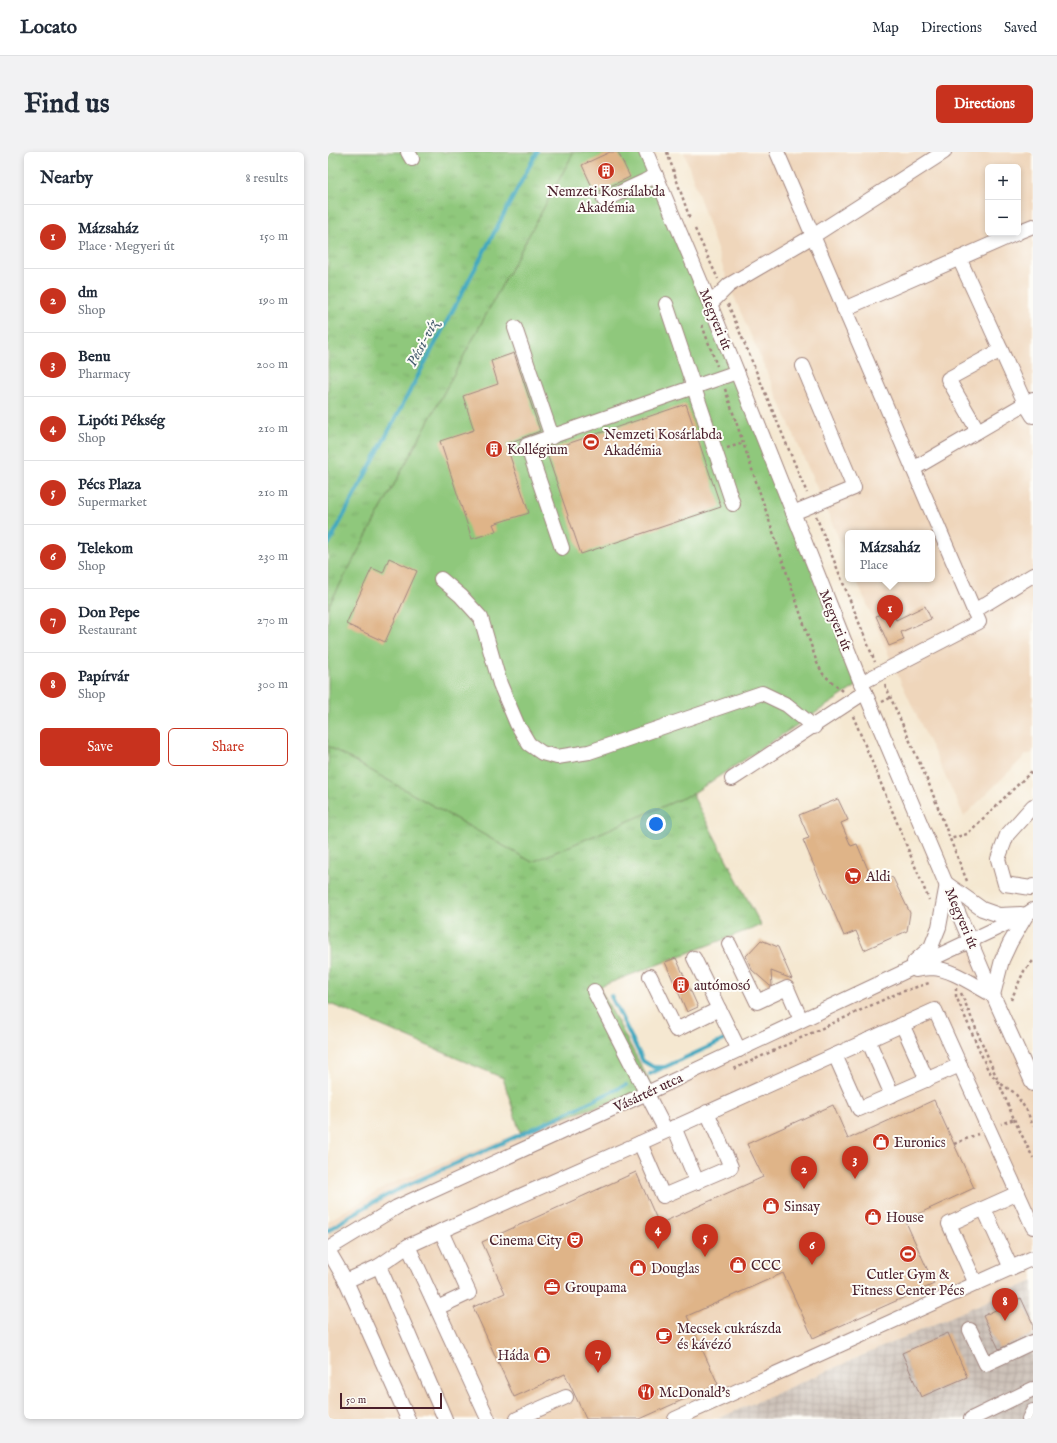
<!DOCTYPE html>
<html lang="en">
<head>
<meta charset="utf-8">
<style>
  :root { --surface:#fff; --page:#f2f2f3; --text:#1f2937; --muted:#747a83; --line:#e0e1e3; --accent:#c8321e }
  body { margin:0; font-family:"IM FELL English",serif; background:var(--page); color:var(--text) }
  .controls { position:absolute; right:12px; top:12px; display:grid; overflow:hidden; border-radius:6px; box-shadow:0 2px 6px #0003 }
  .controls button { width:36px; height:36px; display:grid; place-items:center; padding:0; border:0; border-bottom:1px solid var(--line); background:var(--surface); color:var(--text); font:20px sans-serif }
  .scale { position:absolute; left:12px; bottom:10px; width:102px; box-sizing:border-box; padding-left:4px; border:2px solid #4a1f2b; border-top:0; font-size:11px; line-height:14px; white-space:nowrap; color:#4a1f2b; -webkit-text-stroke:3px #fdfcf7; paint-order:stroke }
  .you { position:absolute; left:328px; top:672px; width:14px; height:14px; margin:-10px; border:3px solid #fff; border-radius:50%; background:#1a73e8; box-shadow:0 0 0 6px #1a73e833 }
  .badge { display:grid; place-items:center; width:26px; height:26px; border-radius:50%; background:var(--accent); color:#fff; font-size:13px; font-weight:700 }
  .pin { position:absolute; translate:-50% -33px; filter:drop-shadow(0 1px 2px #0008) }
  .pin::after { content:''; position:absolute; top:21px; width:14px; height:12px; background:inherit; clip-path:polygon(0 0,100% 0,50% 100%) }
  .popup { position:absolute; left:517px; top:378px; width:90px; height:52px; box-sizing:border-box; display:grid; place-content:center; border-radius:6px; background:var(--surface); filter:drop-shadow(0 1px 3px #0005); font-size:13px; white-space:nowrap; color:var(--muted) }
  .popup b { font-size:15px; color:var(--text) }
  .popup::after { content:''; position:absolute; left:50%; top:100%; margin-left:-8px; border:8px solid transparent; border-top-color:var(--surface) }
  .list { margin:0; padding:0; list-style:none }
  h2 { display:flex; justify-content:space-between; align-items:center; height:52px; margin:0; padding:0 16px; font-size:17px }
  h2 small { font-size:13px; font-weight:400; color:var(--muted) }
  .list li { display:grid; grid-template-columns:26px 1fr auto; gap:12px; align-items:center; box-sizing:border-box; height:64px; padding:0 16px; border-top:1px solid var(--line) }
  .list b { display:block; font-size:15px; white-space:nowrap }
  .list p { margin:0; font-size:13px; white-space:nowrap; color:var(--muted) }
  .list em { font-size:13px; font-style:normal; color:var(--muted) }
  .actions { display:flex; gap:8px; padding:12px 16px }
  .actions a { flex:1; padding:9px 0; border:1px solid var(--accent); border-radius:6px; text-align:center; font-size:14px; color:var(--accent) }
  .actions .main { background:var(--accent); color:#fff }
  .map { position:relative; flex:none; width:705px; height:1267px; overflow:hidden; border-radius:6px }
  header { display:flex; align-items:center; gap:24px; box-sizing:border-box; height:56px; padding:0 20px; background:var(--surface); border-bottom:1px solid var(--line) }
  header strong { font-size:19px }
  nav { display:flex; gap:22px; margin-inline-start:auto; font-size:14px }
  .intro { display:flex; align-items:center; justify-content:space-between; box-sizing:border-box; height:96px; padding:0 24px }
  h1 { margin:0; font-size:28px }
  .button { padding:10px 18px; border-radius:6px; background:var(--accent); color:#fff; font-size:14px; font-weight:700 }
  main { display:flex; gap:24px; padding:0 24px }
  aside { flex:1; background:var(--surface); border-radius:6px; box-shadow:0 2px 6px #0003 }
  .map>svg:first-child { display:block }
  .built { fill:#efd6bb; fill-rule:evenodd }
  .industrial { fill:url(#industrial-grid) }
  .grass { fill:url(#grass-tufts); stroke:#6c7454 }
  .garden { fill:#8fc87c; stroke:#6c7454 }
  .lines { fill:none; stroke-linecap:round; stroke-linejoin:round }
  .stream { stroke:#40a8c0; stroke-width:4 }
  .building { fill:#dfb488 }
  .minor-casing { stroke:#a0847e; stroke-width:16 }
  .path { stroke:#a0847e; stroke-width:2.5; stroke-dasharray:3 3; stroke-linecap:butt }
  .minor { stroke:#fff; stroke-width:14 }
  .labels { text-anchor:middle; stroke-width:4; stroke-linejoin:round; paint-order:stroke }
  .poi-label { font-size:14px; fill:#4a1f2b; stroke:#fdfcf7; text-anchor:start }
  .street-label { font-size:14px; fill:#4a1f2b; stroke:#fdfcf7 }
  .water-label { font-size:15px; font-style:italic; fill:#465d6e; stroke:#fdfcf7 }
</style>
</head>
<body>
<header>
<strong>Locato</strong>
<nav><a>Map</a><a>Directions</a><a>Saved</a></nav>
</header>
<div class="intro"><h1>Find us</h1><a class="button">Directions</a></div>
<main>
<aside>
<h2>Nearby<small>8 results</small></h2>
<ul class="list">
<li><span class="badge">1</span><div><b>Mázsaház</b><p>Place · Megyeri út</p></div><em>150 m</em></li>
<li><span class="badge">2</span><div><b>dm</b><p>Shop</p></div><em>190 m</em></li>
<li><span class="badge">3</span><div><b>Benu</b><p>Pharmacy</p></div><em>200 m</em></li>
<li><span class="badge">4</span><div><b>Lipóti Pékség</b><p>Shop</p></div><em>210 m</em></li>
<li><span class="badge">5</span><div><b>Pécs Plaza</b><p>Supermarket</p></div><em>210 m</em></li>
<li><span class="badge">6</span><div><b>Telekom</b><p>Shop</p></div><em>230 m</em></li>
<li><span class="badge">7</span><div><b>Don Pepe</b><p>Restaurant</p></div><em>270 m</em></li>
<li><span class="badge">8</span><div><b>Papírvár</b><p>Shop</p></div><em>300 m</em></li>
</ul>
<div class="actions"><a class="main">Save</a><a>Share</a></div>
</aside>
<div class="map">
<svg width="705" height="1267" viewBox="0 0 705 1267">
  <defs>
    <pattern id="industrial-grid" width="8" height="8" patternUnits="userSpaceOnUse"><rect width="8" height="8" fill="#cdc2b9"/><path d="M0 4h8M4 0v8" fill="none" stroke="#b2a69f"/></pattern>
    <pattern id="grass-tufts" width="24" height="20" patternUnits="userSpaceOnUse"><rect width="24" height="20" fill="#8fc87c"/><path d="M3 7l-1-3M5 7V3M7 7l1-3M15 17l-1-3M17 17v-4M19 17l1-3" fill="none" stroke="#7dab6b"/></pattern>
  </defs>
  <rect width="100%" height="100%" fill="#fdfcf7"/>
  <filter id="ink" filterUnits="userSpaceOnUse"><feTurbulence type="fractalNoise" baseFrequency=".025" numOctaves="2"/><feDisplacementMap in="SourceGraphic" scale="8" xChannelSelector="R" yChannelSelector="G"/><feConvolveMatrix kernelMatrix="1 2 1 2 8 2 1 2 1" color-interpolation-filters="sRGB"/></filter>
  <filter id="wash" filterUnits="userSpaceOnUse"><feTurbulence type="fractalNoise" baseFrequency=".012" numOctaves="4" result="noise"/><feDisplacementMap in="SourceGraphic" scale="16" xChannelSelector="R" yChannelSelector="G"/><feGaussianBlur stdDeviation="0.9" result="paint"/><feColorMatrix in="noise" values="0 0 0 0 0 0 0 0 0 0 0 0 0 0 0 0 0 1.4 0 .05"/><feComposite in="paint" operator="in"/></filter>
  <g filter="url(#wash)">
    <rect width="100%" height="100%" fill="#f5e8d1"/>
    <g class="built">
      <path d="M356,0H705V601L698,603L636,664L566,515L528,427H604V381H520V408L401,133ZM660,15H690V81H660Z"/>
      <path d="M645,791L705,938V1129L389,1267H0V1069L62,1032L192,980L325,936Z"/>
    </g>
    <path class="industrial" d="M705,1129V1267H389Z"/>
    <g class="grass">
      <path d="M0,0H246L0,455Z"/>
      <path d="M0,594L204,710L364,642L433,773L271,835L325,936L192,980L175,926L0,851Z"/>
    </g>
    <path class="garden" d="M246,0H315L533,531L364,642L204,710L0,594V455Z"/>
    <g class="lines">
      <g class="stream">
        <path d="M0,393L209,0"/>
        <path d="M283,844L315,909L325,915H337L396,888"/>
        <path d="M322,922L334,916"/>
        <path d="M0,1079C43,1047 92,1028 140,1006C193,983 245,958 298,933"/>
      </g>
    </g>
    <g id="blocks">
      <g class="building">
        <path d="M282,0H290L302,25L267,41L254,13Z"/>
        <path d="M186,201L212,279L178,292L201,361L165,372L168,379L144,387L112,289L146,278L135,244L170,232L163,209Z"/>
        <path d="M358,252L393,355L253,402L218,299Z"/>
        <path d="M61,406L89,419L57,490L18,472L44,416L55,421Z"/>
        <path d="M597,454L603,467L573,480L576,488L561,494L548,464L563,457L568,468Z"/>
        <path d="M510,647L520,668L513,671L523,694L529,692L541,720L555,722L565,726L582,761L579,779L536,798L528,779L516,784L475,688L481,686L471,663Z"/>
        <path d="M433,788L450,795L464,827L443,819L444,834H442L424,818L418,804Z"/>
        <path d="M348,806L370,855L359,860L337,810Z"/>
        <path d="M606,948L646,1036L577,1068L606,1132L485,1186L455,1121L359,1164L390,1232L312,1267H258L237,1222L186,1245L145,1155L177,1141L154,1090L308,1020L331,1072L435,1025L419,992L505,953L520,987Z"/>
        <path d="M693,1146L705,1172V1182L671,1197L655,1164Z"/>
        <path d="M620,1181L639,1225L593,1245L574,1201Z"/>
      </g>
    </g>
  </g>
  <g filter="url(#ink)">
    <use href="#blocks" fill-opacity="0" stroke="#a0847e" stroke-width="1"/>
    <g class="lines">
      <g class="minor-casing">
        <g id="minor">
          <path d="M80,0L84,7"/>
          <path d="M318,0L382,152L533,531L665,843L705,932"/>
          <path d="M449,0L651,470L533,531"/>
          <path d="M276,48L317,29L328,23"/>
          <path d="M690,80L705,74"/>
          <path d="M631,106L697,251L705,264"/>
          <path d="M338,152L405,352"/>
          <path d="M382,152L401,133L485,84L616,0"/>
          <path d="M516,157L689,81"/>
          <path d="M187,176L224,285"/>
          <path d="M650,279L620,227L673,198"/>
          <path d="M585,317L705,247"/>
          <path d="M465,361L526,336L475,214"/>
          <path d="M234,396L199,293L409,220"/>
          <path d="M113,427L133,444L153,466L172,532L189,572L201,592L214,601L229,605L261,600L434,541L459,553L486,575"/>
          <path d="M646,459L705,423"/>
          <path d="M404,627L537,540"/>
          <path d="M705,654L679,683L670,707L677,732L703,736L705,734"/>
          <path d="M401,792L429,850L459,836L473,868"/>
          <path d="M366,806L411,898"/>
          <path d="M586,810L603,795L611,775L619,732L654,757L671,763L693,762"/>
          <path d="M588,818C593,817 599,816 604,816C625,817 647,834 665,843"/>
          <path d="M322,824L348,878L391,857"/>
          <path d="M266,839L338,979"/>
          <path d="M665,843L674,808L682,791L699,762"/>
          <path d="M574,872L599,928"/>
          <path d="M540,888L564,943"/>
          <path d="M507,903L531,957L632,913"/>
          <path d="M346,975L369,1030"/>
          <path d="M312,991L335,1044L403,1015L379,960"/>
          <path d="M656,1057L683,1116"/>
          <path d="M80,1094L160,1267"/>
          <path d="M0,1097L69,1055L319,941L699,762L705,758"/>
          <path d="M0,1098L18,1129L80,1267"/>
          <path d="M51,1114L117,1267"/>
          <path d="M18,1129L51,1114L80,1094L113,1079L312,991L607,858L705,1075"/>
          <path d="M648,1132L621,1072L690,1041"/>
          <path d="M109,1156L141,1141L113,1079"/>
          <path d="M642,1178L658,1212L705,1190"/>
          <path d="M189,1267L238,1245"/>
          <path d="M347,1267L705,1106"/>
          <path d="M643,1267L705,1237"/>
          <path d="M701,1267L705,1259"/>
        </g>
      </g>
      <g class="path">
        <path d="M339,0L362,67"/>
        <path d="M367,77L390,127"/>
        <path d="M400,152L479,341"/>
        <path d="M374,173L389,214"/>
        <path d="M397,237L489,511L495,522L514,539"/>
        <path d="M399,296L416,291"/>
        <path d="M488,364L547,510"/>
        <path d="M557,533L601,632L622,687"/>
        <path d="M554,550L562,546"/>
        <path d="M525,564L601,748"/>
        <path d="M639,729L622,687L639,682L705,618"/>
        <path d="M628,836V844L660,918L670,930L687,941L699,959L705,974"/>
        <path d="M633,841L686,967L673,972"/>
        <path d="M683,848L696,819L705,809"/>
        <path d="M406,917L570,841L601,831"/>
        <path d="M686,967L705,1006"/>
        <path d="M626,992L650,982"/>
      </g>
      <use href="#minor" class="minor"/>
    </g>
  </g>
  <defs>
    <g id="building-disc" transform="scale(0.9)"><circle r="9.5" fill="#c8321e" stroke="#fdfcf7"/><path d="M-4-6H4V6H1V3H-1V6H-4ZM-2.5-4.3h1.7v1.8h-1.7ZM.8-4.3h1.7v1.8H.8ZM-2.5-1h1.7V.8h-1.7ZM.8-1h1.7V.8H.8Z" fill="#fff"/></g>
    <g id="stadium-disc" transform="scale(0.9)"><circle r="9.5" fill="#c8321e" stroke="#fdfcf7"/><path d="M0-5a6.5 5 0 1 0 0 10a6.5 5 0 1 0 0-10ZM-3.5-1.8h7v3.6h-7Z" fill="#fff"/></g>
    <g id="supermarket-disc" transform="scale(0.9)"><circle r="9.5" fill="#c8321e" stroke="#fdfcf7"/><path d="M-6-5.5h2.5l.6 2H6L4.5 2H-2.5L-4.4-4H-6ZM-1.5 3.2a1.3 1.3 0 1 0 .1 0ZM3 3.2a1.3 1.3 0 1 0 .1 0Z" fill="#fff"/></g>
    <g id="shop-disc" transform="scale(0.9)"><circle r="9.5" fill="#c8321e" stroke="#fdfcf7"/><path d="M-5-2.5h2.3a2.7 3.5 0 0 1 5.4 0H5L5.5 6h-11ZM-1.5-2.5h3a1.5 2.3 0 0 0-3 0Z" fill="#fff"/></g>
    <g id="theatre-disc" transform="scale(0.9)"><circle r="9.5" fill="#c8321e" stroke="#fdfcf7"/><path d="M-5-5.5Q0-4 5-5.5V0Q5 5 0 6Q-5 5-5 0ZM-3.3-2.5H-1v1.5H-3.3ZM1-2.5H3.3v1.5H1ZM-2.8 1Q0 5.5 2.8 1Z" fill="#fff"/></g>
    <g id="office-disc" transform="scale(0.9)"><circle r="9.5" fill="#c8321e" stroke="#fdfcf7"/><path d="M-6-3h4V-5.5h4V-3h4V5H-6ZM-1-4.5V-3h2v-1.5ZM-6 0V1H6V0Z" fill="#fff"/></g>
    <g id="cafe-disc" transform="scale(0.9)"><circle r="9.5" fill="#c8321e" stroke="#fdfcf7"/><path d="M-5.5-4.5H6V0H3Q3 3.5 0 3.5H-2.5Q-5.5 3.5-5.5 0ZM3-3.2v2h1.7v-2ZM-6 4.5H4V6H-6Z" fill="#fff"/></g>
    <g id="restaurant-disc" transform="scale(0.9)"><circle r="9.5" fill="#c8321e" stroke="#fdfcf7"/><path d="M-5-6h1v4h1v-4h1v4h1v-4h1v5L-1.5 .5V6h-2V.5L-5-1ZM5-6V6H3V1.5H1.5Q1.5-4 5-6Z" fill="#fff"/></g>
  </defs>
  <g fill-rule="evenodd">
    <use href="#building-disc" x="278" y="19"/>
    <use href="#stadium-disc" x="263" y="290"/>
    <use href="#building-disc" x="166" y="297"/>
    <use href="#supermarket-disc" x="525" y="724"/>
    <use href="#building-disc" x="353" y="833"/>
    <use href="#shop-disc" x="553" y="990"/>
    <use href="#shop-disc" x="443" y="1054"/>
    <use href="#shop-disc" x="545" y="1065"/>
    <use href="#theatre-disc" x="247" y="1088"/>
    <use href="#stadium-disc" x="580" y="1102"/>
    <use href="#shop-disc" x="410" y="1113"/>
    <use href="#shop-disc" x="310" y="1116"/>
    <use href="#office-disc" x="224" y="1135"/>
    <use href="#cafe-disc" x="336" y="1184"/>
    <use href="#shop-disc" x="214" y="1203"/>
    <use href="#restaurant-disc" x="318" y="1240"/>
  </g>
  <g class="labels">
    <g class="poi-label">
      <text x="278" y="44" text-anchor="middle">Nemzeti Kosrálabda<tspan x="278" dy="16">Akadémia</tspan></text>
      <text x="276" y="287">Nemzeti Kosárlabda<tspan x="276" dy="16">Akadémia</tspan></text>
      <text x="179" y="302">Kollégium</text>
      <text x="538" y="729">Aldi</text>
      <text x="366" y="838">autómosó</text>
      <text x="566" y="995">Euronics</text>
      <text x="456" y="1059">Sinsay</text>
      <text x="558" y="1070">House</text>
      <text x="234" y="1093" text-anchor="end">Cinema City</text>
      <text x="423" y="1118">CCC</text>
      <text x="323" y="1121">Douglas</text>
      <text x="580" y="1127" text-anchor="middle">Cutler Gym &amp;<tspan x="580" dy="16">Fitness Center Pécs</tspan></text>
      <text x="237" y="1140">Groupama</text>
      <text x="349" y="1181">Mecsek cukrászda<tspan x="349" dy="16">és kávézó</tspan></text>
      <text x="201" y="1208" text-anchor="end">Háda</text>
      <text x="331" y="1245">McDonald's</text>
    </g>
    <g class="street-label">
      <text transform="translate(388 167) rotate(68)" y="5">Megyeri út</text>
      <text transform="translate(508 468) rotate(68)" y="5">Megyeri út</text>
      <text transform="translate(634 766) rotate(67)" y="5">Megyeri út</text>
      <text transform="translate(320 940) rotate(-25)" y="5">Vásártér utca</text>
    </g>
    <g class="water-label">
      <text transform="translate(94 191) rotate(-62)" y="5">Pécsi-víz</text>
    </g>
  </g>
</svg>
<div class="controls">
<button>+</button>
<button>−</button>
</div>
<div class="scale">50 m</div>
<div class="you"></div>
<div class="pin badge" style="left:562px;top:476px">1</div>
<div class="popup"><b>Mázsaház</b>Place</div>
<div class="pin badge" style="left:476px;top:1037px">2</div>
<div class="pin badge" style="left:527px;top:1027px">3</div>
<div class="pin badge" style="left:330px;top:1097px">4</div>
<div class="pin badge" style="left:377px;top:1105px">5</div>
<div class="pin badge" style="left:484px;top:1113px">6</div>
<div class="pin badge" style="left:270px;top:1221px">7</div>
<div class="pin badge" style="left:677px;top:1169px">8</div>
</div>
</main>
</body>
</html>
